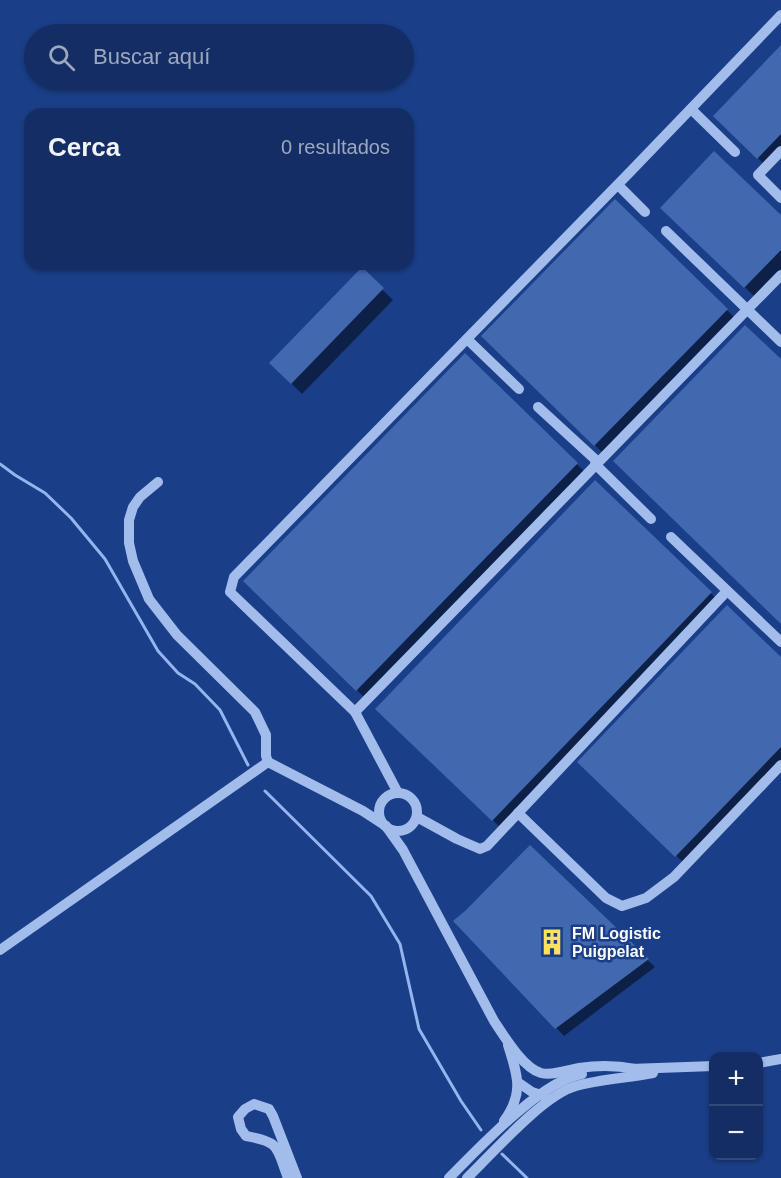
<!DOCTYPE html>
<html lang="es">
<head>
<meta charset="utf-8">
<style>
  :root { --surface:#142e65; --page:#1d366b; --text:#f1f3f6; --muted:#9da8bf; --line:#334a79 }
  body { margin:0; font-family:Helvetica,sans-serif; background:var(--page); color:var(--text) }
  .controls { position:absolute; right:18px; bottom:18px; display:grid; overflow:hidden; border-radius:12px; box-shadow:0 2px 4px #0004 }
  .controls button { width:54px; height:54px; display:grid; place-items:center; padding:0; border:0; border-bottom:2px solid var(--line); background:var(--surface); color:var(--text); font:30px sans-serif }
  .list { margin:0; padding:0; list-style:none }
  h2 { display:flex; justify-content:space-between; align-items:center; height:78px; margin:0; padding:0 24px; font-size:26px }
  h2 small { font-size:20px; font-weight:400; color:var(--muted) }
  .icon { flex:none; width:33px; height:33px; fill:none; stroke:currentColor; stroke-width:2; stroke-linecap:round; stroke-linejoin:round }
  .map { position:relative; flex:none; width:781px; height:1178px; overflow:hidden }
  .search { position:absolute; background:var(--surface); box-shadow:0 2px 4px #0004; left:24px; top:24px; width:390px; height:66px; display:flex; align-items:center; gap:15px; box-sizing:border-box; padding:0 21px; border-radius:33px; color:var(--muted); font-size:22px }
  .panel { position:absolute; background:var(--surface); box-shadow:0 2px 4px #0004; left:24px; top:108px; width:390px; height:162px; border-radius:18px }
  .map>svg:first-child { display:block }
  .shadow { fill:#0007 }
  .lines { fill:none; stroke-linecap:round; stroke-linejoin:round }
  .stream { stroke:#94b5ef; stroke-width:3 }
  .building { fill:#4268b0 }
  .minor { stroke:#a2bcec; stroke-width:10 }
  .labels { text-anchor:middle; stroke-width:5; stroke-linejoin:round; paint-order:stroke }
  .poi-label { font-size:16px; font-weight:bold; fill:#fff; stroke:#1a3e87; text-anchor:start }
</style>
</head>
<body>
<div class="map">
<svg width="781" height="1178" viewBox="0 0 781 1178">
  <rect width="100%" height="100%" fill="#1a3e87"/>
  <g class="shadow">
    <path d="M781,47V154L768,168L715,116Z"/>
    <path d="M615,201L737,320L605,455L483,336Z"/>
    <path d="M781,217V271L755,297L672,218Z"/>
    <path d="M362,270L393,300L302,394L271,363Z"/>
    <path d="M465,355L587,474L367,700L245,581Z"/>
    <path d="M595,482L721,603L503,830L377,709Z"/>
    <path d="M781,659V768L687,866L579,762Z"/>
    <path d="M530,847L655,967L564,1036L455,921Z"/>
  </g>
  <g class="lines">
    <g class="stream">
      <path d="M0,464L15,475L45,493L71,518L105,559L158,651L178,673L195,684L220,710L248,765"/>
      <path d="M265,791L371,896L400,944L419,1029L461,1101L481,1130"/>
      <path d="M502,1154L527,1178"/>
    </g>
  </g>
  <g class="building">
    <path d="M781,45V134L757,159L713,116Z"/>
    <path d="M714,151L781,215V250L744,288L660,208Z"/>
    <path d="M615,199L728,309L594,446L481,336Z"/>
    <path d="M362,267L384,288L291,384L269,363Z"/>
    <path d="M745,325L781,359V624L613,461Z"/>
    <path d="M465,353L578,463L356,691L243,581Z"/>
    <path d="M595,480L712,592L492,821L375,709Z"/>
    <path d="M727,605L781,657V747L675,857L577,762Z"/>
    <path d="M530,845L649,959L555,1029L453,921L466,910Z"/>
  </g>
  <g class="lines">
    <g class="minor">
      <path d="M691,109L735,152"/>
      <path d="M781,151L758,175L781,198"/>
      <path d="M618,185L645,212"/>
      <path d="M666,231L781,342"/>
      <path d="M467,339L519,389"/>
      <path d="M538,407L598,462"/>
      <path d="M595,464L651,519"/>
      <path d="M158,482L140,497L133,507L129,520V543L133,561L149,599L177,635L255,712L266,735V756L268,762L363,811L386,826L403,850L494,1021C504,1036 523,1068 541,1073C553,1076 567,1070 579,1068C598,1065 616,1065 635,1069"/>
      <path d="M671,537L781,642"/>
      <path d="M355,712L781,275"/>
      <path d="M398,793L355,712L230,592L234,577L630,172L781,15"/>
      <circle cx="398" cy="812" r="19"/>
      <path d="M518,813L606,898L622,906L646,898L674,877L781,765"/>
      <path d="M417,817L457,839L480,849L487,846L727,591"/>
      <path d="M0,950L268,762"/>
      <path d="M758,1063L781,1059"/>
      <path d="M630,1069L714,1066"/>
      <path d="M519,1083L532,1092L544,1096"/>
      <path d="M504,1121C524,1093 518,1076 508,1045"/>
      <path d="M288,1178C276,1147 281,1142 246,1136L241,1129L238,1117L245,1109L254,1104L269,1109L273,1116L297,1178"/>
      <path d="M449,1178C479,1148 541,1081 582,1074"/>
      <path d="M467,1178C493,1153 543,1095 576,1086C601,1079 628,1078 653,1073"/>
    </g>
  </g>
  <defs>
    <g id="building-bare" transform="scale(2.07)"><path d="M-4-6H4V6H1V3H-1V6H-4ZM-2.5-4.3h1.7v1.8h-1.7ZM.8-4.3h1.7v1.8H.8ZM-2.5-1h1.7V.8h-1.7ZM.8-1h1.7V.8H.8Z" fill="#ffe15d" stroke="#1a3e87" stroke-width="2.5" paint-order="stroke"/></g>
  </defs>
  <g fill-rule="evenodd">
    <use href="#building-bare" x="552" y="942"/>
  </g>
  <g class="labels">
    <g class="poi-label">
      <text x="572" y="939">FM Logistic<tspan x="572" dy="18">Puigpelat</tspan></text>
    </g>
  </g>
</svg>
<div class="controls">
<button>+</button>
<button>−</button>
</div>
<div class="search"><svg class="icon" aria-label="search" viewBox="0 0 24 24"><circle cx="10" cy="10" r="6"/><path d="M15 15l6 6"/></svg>Buscar aquí</div>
<section class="panel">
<h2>Cerca<small>0 resultados</small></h2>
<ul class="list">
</ul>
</section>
</div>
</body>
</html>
